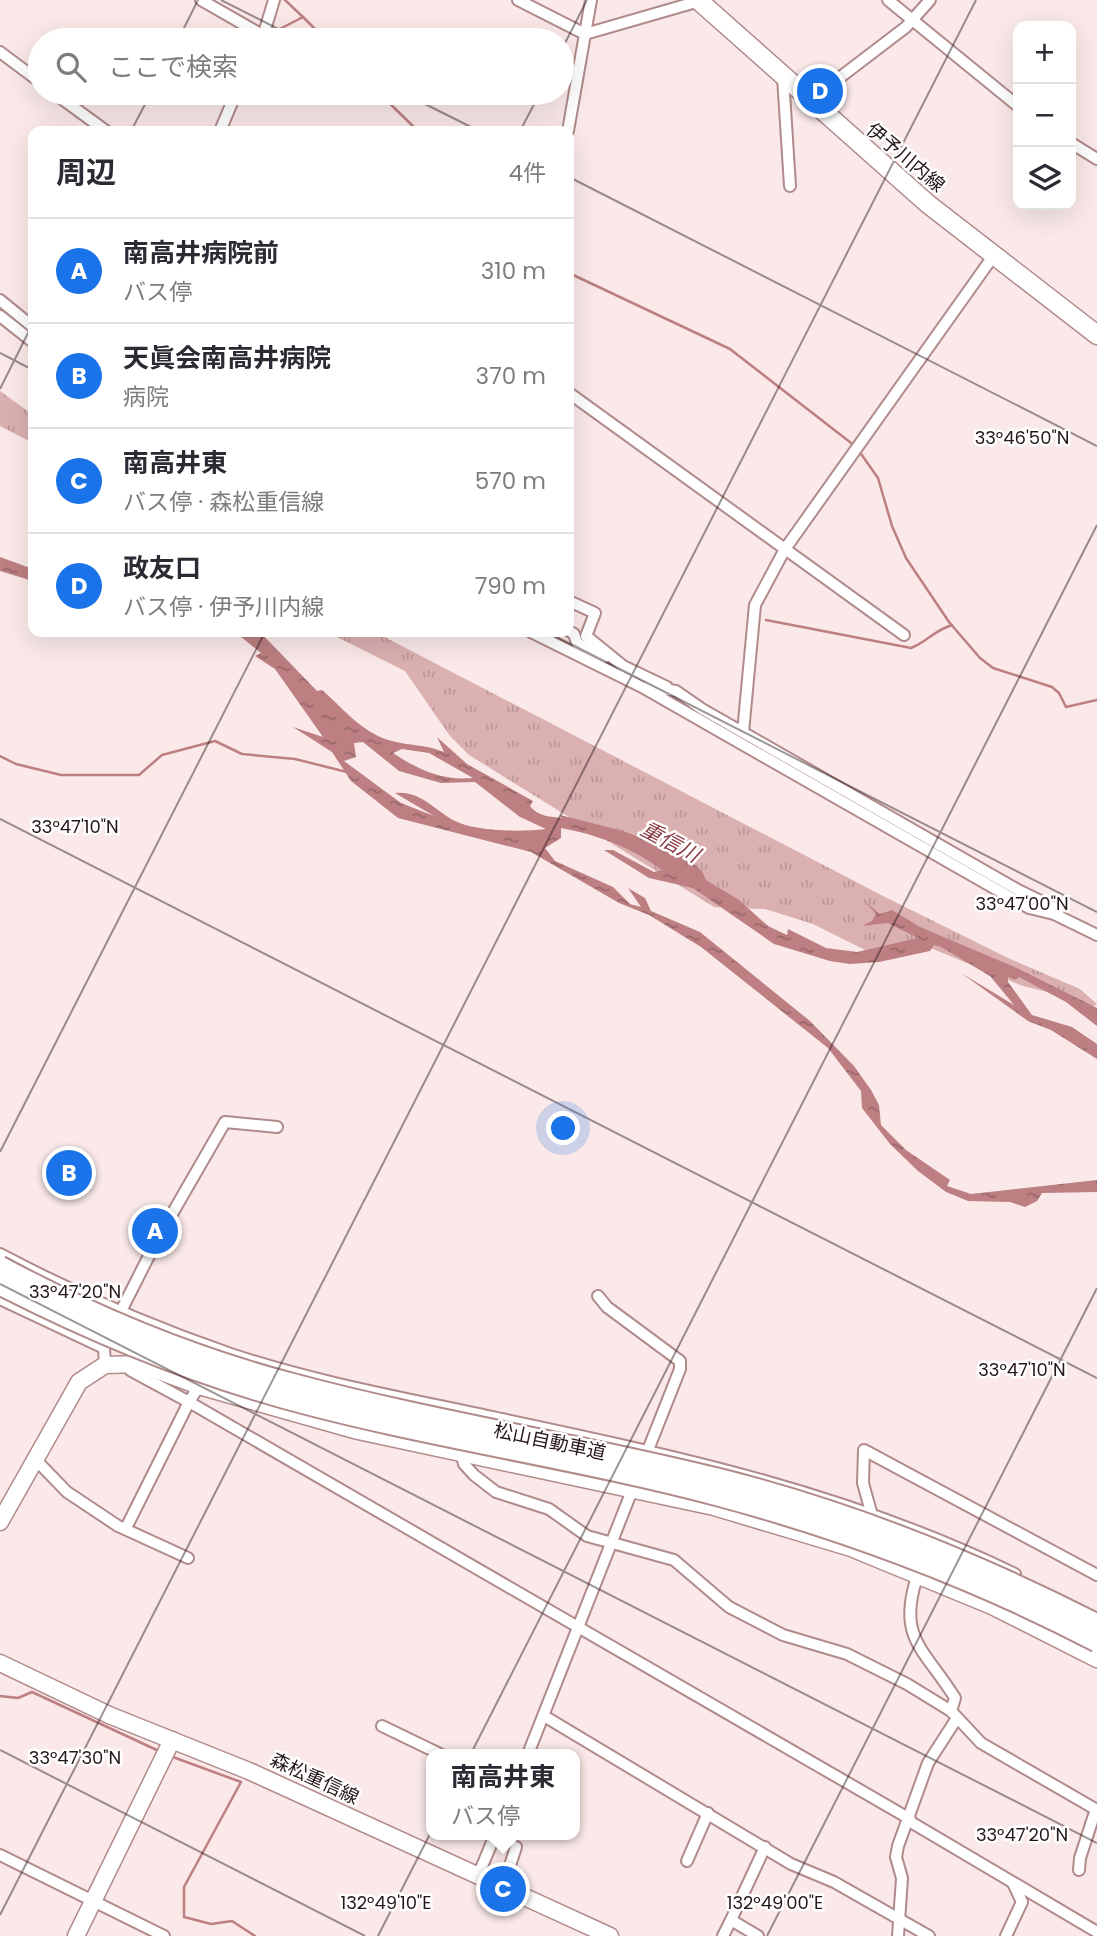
<!DOCTYPE html>
<html lang="ja">
<head>
<meta charset="utf-8">
<style>
  :root { --surface:#fff; --page:#f7f7f7; --text:#2b2b33; --muted:#7c7c81; --line:#e1e1e2; --accent:#1a73e8 }
  body { margin:0; font-family:Poppins,"Noto Sans JP",sans-serif; background:var(--page); color:var(--text) }
  .controls { position:absolute; right:21px; top:21px; display:grid; overflow:hidden; border-radius:14px; box-shadow:0 7px 28px #0002 }
  .controls button { width:63px; height:63px; display:grid; place-items:center; padding:0; border:0; border-bottom:2px solid var(--line); background:var(--surface); color:var(--text); font:35px sans-serif }
  .you { position:absolute; left:564px; top:1129px; width:24px; height:24px; margin:-18px; border:5px solid #fff; border-radius:50%; background:#1a73e8; box-shadow:0 0 0 10px #1a73e833 }
  .badge { display:grid; place-items:center; width:46px; height:46px; border-radius:50%; background:var(--accent); color:#fff; font-size:23px; font-weight:700 }
  .pin { position:absolute; translate:-50% -50%; border:4px solid #fff; box-shadow:0 2px 7px #0006 }
  .popup { position:absolute; left:426px; top:1749px; width:154px; height:91px; box-sizing:border-box; display:grid; place-content:center; border-radius:14px; background:var(--surface); filter:drop-shadow(0 2px 5px #0005); font-size:23px; white-space:nowrap; color:var(--muted) }
  .popup b { font-size:26px; color:var(--text) }
  .popup::after { content:''; position:absolute; left:50%; top:100%; margin-left:-14px; border:14px solid transparent; border-top-color:var(--surface) }
  .list { margin:0; padding:0; list-style:none }
  h2 { display:flex; justify-content:space-between; align-items:center; height:91px; margin:0; padding:0 28px; font-size:30px }
  h2 small { font-size:23px; font-weight:400; color:var(--muted) }
  .list li { display:grid; grid-template-columns:46px 1fr auto; gap:21px; align-items:center; box-sizing:border-box; height:105px; padding:0 28px; border-top:2px solid var(--line) }
  .list b { display:block; font-size:26px; white-space:nowrap }
  .list p { margin:0; font-size:23px; white-space:nowrap; color:var(--muted) }
  .list em { font-size:23px; font-style:normal; color:var(--muted) }
  .icon { flex:none; width:38px; height:38px; fill:none; stroke:currentColor; stroke-width:2; stroke-linecap:round; stroke-linejoin:round }
  .map { position:relative; flex:none; width:1097px; height:1936px; overflow:hidden }
  .search { position:absolute; background:var(--surface); box-shadow:0 7px 28px #0002; left:28px; top:28px; width:546px; height:77px; display:flex; align-items:center; gap:18px; box-sizing:border-box; padding:0 24px; border-radius:38px; color:var(--muted); font-size:26px }
  .panel { position:absolute; background:var(--surface); box-shadow:0 7px 28px #0002; left:28px; top:126px; width:546px; height:511px; border-radius:14px }
  .map>svg:first-child { display:block }
  .grass { fill:url(#grass-tufts) }
  .water { fill:url(#water-ripples); fill-rule:evenodd }
  .lines { fill:none; stroke-linecap:round; stroke-linejoin:round }
  .stream { stroke:#bd7f81; stroke-width:2.5 }
  .street-casing { stroke:#b18a8b; stroke-width:14 }
  .secondary-casing { stroke:#b18a8b; stroke-width:19 }
  .primary-casing { stroke:#b18a8b; stroke-width:21 }
  .street { stroke:#fff; stroke-width:10 }
  .secondary { stroke:#fff; stroke-width:16 }
  .primary { stroke:#fff; stroke-width:18 }
  .highway-bridge-casing { stroke:#b18a8b; stroke-width:23; stroke-linecap:butt }
  .highway-bridge { stroke:#fff; stroke-width:19 }
  .ticks { fill:none; stroke:#261718; stroke-width:2; stroke-opacity:0.45 }
  .labels { text-anchor:middle; stroke-width:5; stroke-linejoin:round; paint-order:stroke }
  .street-label { font-size:19px; fill:#261718; stroke:#fff }
  .water-label { font-size:21px; font-style:italic; fill:#893b42; stroke:#fff }
  .ticks-label { font-size:18px; text-anchor:middle; fill:#261718; stroke:#fff; stroke-width:5; stroke-linejoin:round; paint-order:stroke }
</style>
</head>
<body>
<div class="map">
<svg width="1097" height="1936" viewBox="0 0 1097 1936">
  <defs>
    <pattern id="grass-tufts" width="24" height="20" patternUnits="userSpaceOnUse" patternTransform="scale(1.75)"><rect width="24" height="20" fill="#dbb0b1"/><path d="M3 7l-1-3M5 7V3M7 7l1-3M15 17l-1-3M17 17v-4M19 17l1-3" fill="none" stroke="#bc9798"/></pattern>
    <pattern id="water-ripples" width="26" height="14" patternUnits="userSpaceOnUse" patternTransform="scale(1.75)"><rect width="26" height="14" fill="#bd7f81"/><path d="M2 4q2-2 4 0t4 0M15 11q2-2 4 0t4 0" fill="none" stroke="#996769"/></pattern>
  </defs>
  <rect width="100%" height="100%" fill="#fbe9e9"/>
  <g class="grass">
    <path d="M0,391L33,415V443L0,426Z"/>
    <path d="M327,632H375L885,897L1008,958L1080,989L1097,1004L1091,1008L1080,1000L1023,986L928,947L865,950L813,924L765,909L714,907L469,755L450,736L405,671Z"/>
  </g>
  <g class="water">
    <path d="M0,557L33,569V581L0,571Z"/>
    <path d="M235,632H260L317,691L322,690C343,708 363,734 392,741C410,746 424,744 444,752L437,737L467,764L533,801L530,806C537,816 551,817 562,818L560,815L623,831L681,853L702,871L706,880L739,900L768,926L787,935L788,929L826,948L857,952L918,938L888,923L862,926L872,921L876,914L865,902L880,914L892,910L920,927L1019,969L1097,1008V1026L1066,1002L1019,977L1015,980L1008,977V982L1032,1015L1072,1027L1097,1044V1059L1051,1030L1028,1021L961,973L1014,1005L990,976L941,947L934,945L930,951L879,962L850,964L830,961L774,944L693,888L649,878L604,850H613L654,872L662,870C633,848 596,834 561,828V838L545,848L555,861L613,887L630,904L641,907L628,888L645,898L651,911L700,932L810,1021L854,1066L871,1090L879,1105L881,1125L906,1150L950,1180L947,1186L971,1194L1097,1180V1192L1042,1193L1037,1201L1025,1207L1010,1202L968,1201L946,1192L918,1171L890,1144L862,1108L861,1091L828,1048L701,947L649,915L619,903L531,852L398,818L351,781L332,752L293,727L323,737L275,669L255,656L261,653ZM363,742L399,771L441,783L475,782L520,817L546,829C522,832 475,832 453,820C434,809 419,790 395,793L434,816L401,803L344,761L356,757L354,743ZM402,749L429,753L473,778C443,781 418,770 393,753Z"/>
  </g>
  <g class="lines">
    <g class="stream">
      <path d="M285,0L303,17"/>
      <path d="M267,33L270,34L303,17L326,40"/>
      <path d="M379,93L418,131"/>
      <path d="M569,273L730,349L855,446"/>
      <path d="M859,451L878,478L892,526L906,558L949,622L980,658L993,668L1052,687L1059,693L1066,707L1097,700"/>
      <path d="M766,620L911,648C927,642 933,631 952,625"/>
      <path d="M0,756L16,764L61,775H139L162,755L215,741L242,754L295,759L347,772"/>
      <path d="M0,1696L18,1698L32,1692L161,1752"/>
      <path d="M170,1756L241,1782L184,1887V1917L211,1924L232,1921L255,1936"/>
    </g>
    <g class="street-casing">
      <g id="street">
        <path d="M201,0L264,36"/>
        <path d="M518,0L585,34L703,0"/>
        <path d="M888,0L1018,106"/>
        <path d="M262,40L274,0"/>
        <path d="M0,52L40,82"/>
        <path d="M783,77L790,186"/>
        <path d="M54,93L106,131"/>
        <path d="M809,101L906,27L930,0"/>
        <path d="M220,131L236,93"/>
        <path d="M568,131L591,0"/>
        <path d="M1071,143L1097,159"/>
        <path d="M0,300L33,327"/>
        <path d="M0,316L33,342"/>
        <path d="M569,393L904,635"/>
        <path d="M569,601L595,613L586,636L623,666L667,687"/>
        <path d="M569,631L574,634L577,643L605,657"/>
        <path d="M531,632L642,687L1029,908L1054,914L1097,935"/>
        <path d="M647,687L676,691L702,709L1018,890L1059,910"/>
        <path d="M743,732L755,605L785,549L994,255"/>
        <path d="M0,1254C74,1293 152,1327 231,1354C318,1383 409,1399 497,1418C680,1457 846,1492 1015,1574"/>
        <path d="M598,1296L607,1307L680,1361V1369L648,1450"/>
        <path d="M0,1299L104,1348"/>
        <path d="M118,1317L157,1240L225,1122L277,1127"/>
        <path d="M105,1365L104,1348L110,1334"/>
        <path d="M199,1386L189,1402L910,1819"/>
        <path d="M461,1452L464,1464L474,1475L496,1492L549,1509L587,1536L674,1560L729,1607L783,1635L847,1654L907,1684L951,1711L981,1743L1097,1810"/>
        <path d="M35,1459L67,1492L118,1526L188,1558"/>
        <path d="M871,1512L863,1483L864,1450L1097,1575"/>
        <path d="M126,1528L189,1402L130,1370L128,1363"/>
        <path d="M918,1574C896,1638 924,1648 955,1698L951,1711"/>
        <path d="M544,1716L791,1864L834,1882L929,1936"/>
        <path d="M382,1726L440,1754"/>
        <path d="M528,1754L633,1488"/>
        <path d="M909,1821L1097,1932"/>
        <path d="M0,1855L164,1936"/>
        <path d="M687,1861L708,1813"/>
        <path d="M1079,1870L1080,1858L1096,1809"/>
        <path d="M478,1876L495,1835"/>
        <path d="M503,1887L516,1847"/>
        <path d="M731,1920L765,1847"/>
        <path d="M723,1936L731,1920L758,1936"/>
        <path d="M898,1936L902,1878L896,1857L898,1846L928,1763L957,1718"/>
        <path d="M1006,1936L1022,1902L1013,1883"/>
      </g>
    </g>
    <g class="secondary-casing">
      <g id="secondary">
        <path d="M0,1522L79,1382L105,1365L140,1364L199,1386L358,1431L714,1507L851,1548L992,1606L1097,1659"/>
        <path d="M0,1663L109,1715L249,1771L610,1936"/>
        <path d="M76,1936L172,1740"/>
      </g>
    </g>
    <g class="primary-casing">
      <path id="primary" d="M698,0L928,204L1097,335"/>
    </g>
    <use href="#street" class="street"/>
    <use href="#secondary" class="secondary"/>
    <use href="#primary" class="primary"/>
    <g class="highway-bridge-casing">
      <g id="highway-bridge">
        <path d="M0,1266C93,1316 189,1356 291,1383C432,1421 576,1443 717,1478C850,1511 976,1562 1097,1624"/>
        <path d="M0,1285C92,1332 186,1371 286,1399C428,1438 575,1458 718,1496C852,1532 974,1578 1097,1642"/>
      </g>
    </g>
    <use href="#highway-bridge" class="highway-bridge"/>
  </g>
  <path class="ticks" d="M221,0L300,40M178,40L198,0M562,49L587,0M403,93L479,131M131,131L151,93M520,131L540,93M569,177L1097,446M0,353L33,370M0,389L33,323M547,632L1097,912M0,819L1097,1378M0,1152L265,632M0,1284L1097,1843M0,1750L365,1936M0,1915L976,0M378,1936L1097,525M767,1936L1097,1288"/>
  <g class="labels">
    <g class="street-label">
      <text transform="translate(906 157) rotate(40)" y="7">伊予川内線</text>
      <text transform="translate(550 1441) rotate(12)" y="7">松山自動車道</text>
      <text transform="translate(315 1778) rotate(25)" y="7">森松重信線</text>
    </g>
    <g class="water-label">
      <text transform="translate(670 842) rotate(28)" y="7">重信川</text>
    </g>
  </g>
  <g class="ticks-label">
    <text x="1022" y="444">33°46'50"N</text>
    <text x="75" y="833">33°47'10"N</text>
    <text x="1022" y="910">33°47'00"N</text>
    <text x="75" y="1298">33°47'20"N</text>
    <text x="1022" y="1376">33°47'10"N</text>
    <text x="75" y="1764">33°47'30"N</text>
    <text x="1022" y="1841">33°47'20"N</text>
    <text x="386" y="1909">132°49'10"E</text>
    <text x="775" y="1909">132°49'00"E</text>
  </g>
</svg>
<div class="controls">
<button>+</button>
<button>−</button>
<button><svg class="icon" aria-label="layers" viewBox="0 0 24 24"><path d="M12 4l9 5-9 5-9-5zM3 14l9 5 9-5"/></svg></button>
</div>
<div class="you"></div>
<div class="pin badge" style="left:155px;top:1231px">A</div>
<div class="pin badge" style="left:69px;top:1173px">B</div>
<div class="pin badge" style="left:503px;top:1889px">C</div>
<div class="popup"><b>南高井東</b>バス停</div>
<div class="pin badge" style="left:820px;top:91px">D</div>
<div class="search"><svg class="icon" aria-label="search" viewBox="0 0 24 24"><circle cx="10" cy="10" r="6"/><path d="M15 15l6 6"/></svg>ここで検索</div>
<section class="panel">
<h2>周辺<small>4件</small></h2>
<ul class="list">
<li><span class="badge">A</span><div><b>南高井病院前</b><p>バス停</p></div><em>310 m</em></li>
<li><span class="badge">B</span><div><b>天眞会南高井病院</b><p>病院</p></div><em>370 m</em></li>
<li><span class="badge">C</span><div><b>南高井東</b><p>バス停 · 森松重信線</p></div><em>570 m</em></li>
<li><span class="badge">D</span><div><b>政友口</b><p>バス停 · 伊予川内線</p></div><em>790 m</em></li>
</ul>
</section>
</div>
</body>
</html>
